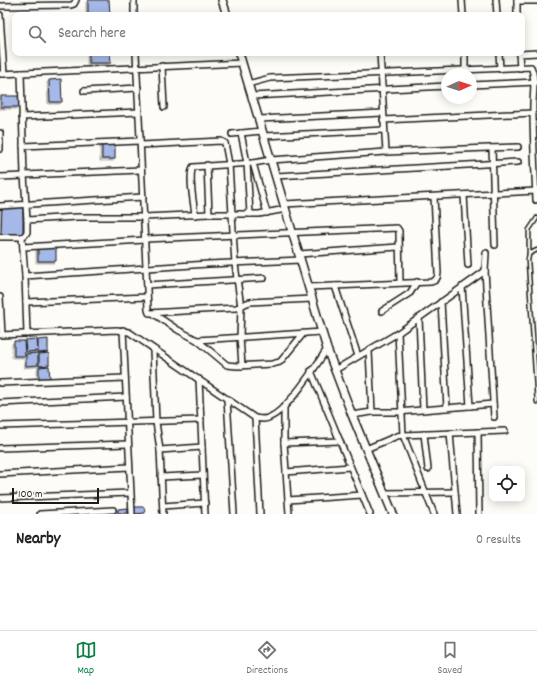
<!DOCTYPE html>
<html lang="en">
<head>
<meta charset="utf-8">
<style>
  :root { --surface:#fff; --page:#f2f2f2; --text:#222; --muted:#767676; --line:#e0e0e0; --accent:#0b8043 }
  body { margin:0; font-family:Dekko,sans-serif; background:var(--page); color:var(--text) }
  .controls { position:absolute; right:12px; bottom:12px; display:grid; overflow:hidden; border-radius:8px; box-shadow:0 2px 10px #0003 }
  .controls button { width:36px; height:36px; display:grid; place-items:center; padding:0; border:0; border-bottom:1px solid var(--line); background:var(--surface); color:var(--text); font:20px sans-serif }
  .compass { position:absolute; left:441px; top:68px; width:36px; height:36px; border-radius:50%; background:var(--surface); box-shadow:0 2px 10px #0003; rotate:87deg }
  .scale { position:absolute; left:12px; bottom:10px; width:87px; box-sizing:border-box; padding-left:4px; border:2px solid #1c1c1c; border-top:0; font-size:11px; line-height:14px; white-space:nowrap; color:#1c1c1c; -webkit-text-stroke:3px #fdfcf7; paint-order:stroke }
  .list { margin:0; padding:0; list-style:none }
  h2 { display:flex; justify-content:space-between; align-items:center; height:52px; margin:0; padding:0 16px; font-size:17px }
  h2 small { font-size:13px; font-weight:400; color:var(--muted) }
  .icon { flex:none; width:22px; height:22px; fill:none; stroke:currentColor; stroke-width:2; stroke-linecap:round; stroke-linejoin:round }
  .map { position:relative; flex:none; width:537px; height:514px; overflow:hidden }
  .search { position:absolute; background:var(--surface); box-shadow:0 2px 10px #0003; left:12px; right:12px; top:12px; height:44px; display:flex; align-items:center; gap:10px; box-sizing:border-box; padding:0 14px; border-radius:8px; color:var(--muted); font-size:15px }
  .sheet { height:116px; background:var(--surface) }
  nav { display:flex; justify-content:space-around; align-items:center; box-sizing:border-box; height:56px; border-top:1px solid var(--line); background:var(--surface); font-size:11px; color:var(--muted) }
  nav a { display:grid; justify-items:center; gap:2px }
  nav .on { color:var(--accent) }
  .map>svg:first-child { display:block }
  .building { fill:#a6b8e7; stroke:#1c1c1c; filter:url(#shadow) }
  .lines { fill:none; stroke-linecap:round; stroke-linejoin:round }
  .lane-casing { stroke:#1c1c1c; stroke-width:5.5 }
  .street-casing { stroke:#1c1c1c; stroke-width:8 }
  .secondary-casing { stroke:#1c1c1c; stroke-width:10 }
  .lane { stroke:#fdfcf7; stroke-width:2.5 }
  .street { stroke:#fdfcf7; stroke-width:5 }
  .secondary { stroke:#fdfcf7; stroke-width:7 }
</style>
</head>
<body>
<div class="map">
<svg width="537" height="514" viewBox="0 0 537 514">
  <defs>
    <filter id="shadow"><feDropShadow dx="-2" dy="2" stdDeviation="0" flood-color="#0004"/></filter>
  </defs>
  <rect width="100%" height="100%" fill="#fdfcf7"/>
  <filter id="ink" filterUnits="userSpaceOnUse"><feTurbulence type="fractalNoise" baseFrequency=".025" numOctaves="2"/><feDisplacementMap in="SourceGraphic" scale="8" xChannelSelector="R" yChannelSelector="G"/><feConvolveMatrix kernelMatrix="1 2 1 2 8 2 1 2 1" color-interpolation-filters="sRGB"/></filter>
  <g filter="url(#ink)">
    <g class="building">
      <path d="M88,0H109L110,15H88Z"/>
      <path d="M89,53H110L111,63H89Z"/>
      <path d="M61,79L62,102H50L49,80Z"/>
      <rect x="1" y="96" width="19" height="11"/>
      <rect x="102" y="144" width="13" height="15"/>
      <path d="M2,207H23V235H1Z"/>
      <path d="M38,247L56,248V261H38Z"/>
      <path d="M37,339L38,351L26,352L25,340Z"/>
      <path d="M48,339V352L38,353V340Z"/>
      <path d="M14,341H24L25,356H14Z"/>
      <path d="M38,353V365L26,366V354Z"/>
      <path d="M49,353V365L39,366V354Z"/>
      <path d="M49,366L50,379L39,380V367Z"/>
      <path d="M134,507H144L145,513L134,514Z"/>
      <path d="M128,508V513H118V509Z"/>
    </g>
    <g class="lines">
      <g class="lane-casing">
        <g id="lane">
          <path d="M537,250L529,254L528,260L537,402"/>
          <path d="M529,254V230L537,218"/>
        </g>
      </g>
      <g class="street-casing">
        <g id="street">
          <path d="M134,0V15"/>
          <path d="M462,0L463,15"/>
          <path d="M496,0L497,15"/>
          <path d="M517,0V15"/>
          <path d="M517,1H537"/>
          <path d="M0,6L71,5L74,4L76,0"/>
          <path d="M0,15L4,74"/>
          <path d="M136,53L148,310L149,313L236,308C241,307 244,303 250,302L312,299"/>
          <path d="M380,53L386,152"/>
          <path d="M465,53V70"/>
          <path d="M499,53L500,69"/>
          <path d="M519,53L520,68"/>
          <path d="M519,54L537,53"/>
          <path d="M162,66L164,107"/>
          <path d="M21,73L24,175L27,220V232L25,235L22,237L25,276L27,334"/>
          <path d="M0,74L242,63"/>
          <path d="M248,84L270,78L531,67C537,79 532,98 533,110C533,140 535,170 536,200"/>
          <path d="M471,85L537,82"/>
          <path d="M84,91L138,88"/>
          <path d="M252,96L447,86"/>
          <path d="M22,117L139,112"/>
          <path d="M259,119L383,113"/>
          <path d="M383,120L533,113"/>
          <path d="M0,133V149"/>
          <path d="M241,133L247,163L250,214"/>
          <path d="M232,134L262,131"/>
          <path d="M264,136L384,130"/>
          <path d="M141,145L221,141L225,143L229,164L235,264L241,307L240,337L242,366"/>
          <path d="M23,146L140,141"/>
          <path d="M492,148L495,245"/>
          <path d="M207,165L209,214"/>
          <path d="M24,175L141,170"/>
          <path d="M276,176L518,162"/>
          <path d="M0,177L24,176"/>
          <path d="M464,195L468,265"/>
          <path d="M284,204L536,191"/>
          <path d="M0,206L143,197"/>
          <path d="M267,213L253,163L271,160L386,152L518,147"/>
          <path d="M195,215C194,204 188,176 193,167L253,163"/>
          <path d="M27,220L77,217H144L209,214H259L286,209"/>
          <path d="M0,237H22"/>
          <path d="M145,239L397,228L399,231L400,283"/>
          <path d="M23,247L145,240"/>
          <path d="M486,253L485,271L494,417"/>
          <path d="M299,254L398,247"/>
          <path d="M25,276L208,264L301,260"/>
          <path d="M147,285L264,278"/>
          <path d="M335,286L358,356"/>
          <path d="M309,287L431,282C436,281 438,278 438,273L434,197"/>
          <path d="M462,287L470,406"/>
          <path d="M0,297L2,335"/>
          <path d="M26,302L147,297"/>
          <path d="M441,302L447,408"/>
          <path d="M382,311L410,293L417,282"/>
          <path d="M154,314L178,330L197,340L322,332"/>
          <path d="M419,318L423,410"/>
          <path d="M123,330L132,514"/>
          <path d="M398,333L403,435L434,514"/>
          <path d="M0,335L117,330L129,332L255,418C261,419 265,420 270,417C288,410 316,366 327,349"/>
          <path d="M197,340L227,365L237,366L272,364L280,362L303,334"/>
          <path d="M153,350L156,422L160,450L163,514"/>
          <path d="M369,351L372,412"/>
          <path d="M335,370L398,333L485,271"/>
          <path d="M311,371L370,514"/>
          <path d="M199,379L205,514"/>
          <path d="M0,383L125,378"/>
          <path d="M227,399L234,514"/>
          <path d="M0,403L126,397"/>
          <path d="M284,407V443L289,514"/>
          <path d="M352,415L372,412H398L493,404"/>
          <path d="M255,418L260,514"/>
          <path d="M0,426L201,420"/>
          <path d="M478,432L479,514"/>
          <path d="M450,433L457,514"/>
          <path d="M424,434L428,469"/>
          <path d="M284,443L340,441"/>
          <path d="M0,448L128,444"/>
          <path d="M366,449L397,436L403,435L505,431"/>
          <path d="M160,450L202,447"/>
          <path d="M286,472L350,467"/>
          <path d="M0,474L129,467"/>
          <path d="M161,477L203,475"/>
          <path d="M384,493L455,492"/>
          <path d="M0,498L130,493"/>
          <path d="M288,500L362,495"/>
          <path d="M163,506L205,503"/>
          <path d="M40,514L113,510"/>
        </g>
      </g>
      <g class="secondary-casing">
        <g id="secondary">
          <path d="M222,0L227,15"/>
          <path d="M239,53L327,349L352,415L393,514"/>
        </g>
      </g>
      <use href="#lane" class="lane"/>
      <use href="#street" class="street"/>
      <use href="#secondary" class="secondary"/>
    </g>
  </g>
</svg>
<div class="controls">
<button><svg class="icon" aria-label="locate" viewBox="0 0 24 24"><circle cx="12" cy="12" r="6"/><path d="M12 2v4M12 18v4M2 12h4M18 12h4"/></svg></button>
</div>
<svg class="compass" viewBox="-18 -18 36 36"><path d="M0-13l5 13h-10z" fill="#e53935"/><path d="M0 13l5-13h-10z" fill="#767676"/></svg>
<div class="scale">100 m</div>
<div class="search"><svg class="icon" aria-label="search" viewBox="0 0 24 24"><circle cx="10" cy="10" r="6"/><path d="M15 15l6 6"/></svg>Search here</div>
</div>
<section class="sheet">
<h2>Nearby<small>0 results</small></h2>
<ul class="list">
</ul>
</section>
<nav>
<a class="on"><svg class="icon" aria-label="map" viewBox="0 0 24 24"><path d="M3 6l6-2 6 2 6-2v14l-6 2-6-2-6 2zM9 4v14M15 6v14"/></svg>Map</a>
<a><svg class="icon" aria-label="directions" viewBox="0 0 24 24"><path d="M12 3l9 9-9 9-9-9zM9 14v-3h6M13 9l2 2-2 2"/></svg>Directions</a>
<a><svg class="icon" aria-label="saved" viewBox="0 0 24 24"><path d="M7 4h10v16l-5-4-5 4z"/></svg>Saved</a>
</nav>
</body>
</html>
